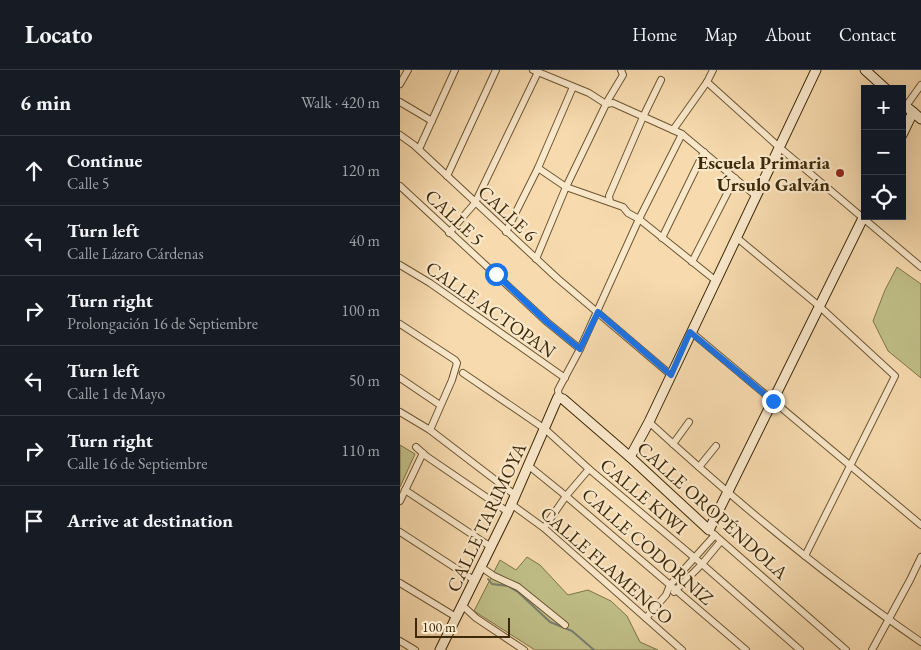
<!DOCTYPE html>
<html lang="en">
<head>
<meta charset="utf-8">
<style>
  :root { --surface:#171b24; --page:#242831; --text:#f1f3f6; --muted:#9ea1a6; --line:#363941 }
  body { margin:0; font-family:"EB Garamond",serif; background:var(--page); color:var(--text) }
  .controls { position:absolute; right:15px; top:15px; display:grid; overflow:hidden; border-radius:0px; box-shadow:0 5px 20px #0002 }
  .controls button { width:45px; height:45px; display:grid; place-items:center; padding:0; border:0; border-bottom:1px solid var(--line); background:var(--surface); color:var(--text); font:25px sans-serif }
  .scale { position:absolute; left:15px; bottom:12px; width:95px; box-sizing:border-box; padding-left:5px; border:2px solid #3d2908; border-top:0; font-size:14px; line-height:18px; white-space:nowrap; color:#3d2908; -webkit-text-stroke:4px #fae8cb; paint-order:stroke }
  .stop { position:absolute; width:15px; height:15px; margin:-11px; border:4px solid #1a73e8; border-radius:50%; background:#fff }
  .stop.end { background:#1a73e8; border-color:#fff; box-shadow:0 1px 5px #0008 }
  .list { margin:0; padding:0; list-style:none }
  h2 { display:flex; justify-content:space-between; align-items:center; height:65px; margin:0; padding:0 20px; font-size:21px }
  h2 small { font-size:16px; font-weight:400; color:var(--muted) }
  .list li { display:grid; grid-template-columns:32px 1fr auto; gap:15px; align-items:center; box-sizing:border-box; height:70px; padding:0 20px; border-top:1px solid var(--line) }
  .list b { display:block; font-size:19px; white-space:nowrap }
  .list p { margin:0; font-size:16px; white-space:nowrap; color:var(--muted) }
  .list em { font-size:16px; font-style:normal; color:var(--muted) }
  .icon { flex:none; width:28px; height:28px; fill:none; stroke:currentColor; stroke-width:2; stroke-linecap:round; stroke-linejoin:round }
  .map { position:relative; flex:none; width:521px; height:580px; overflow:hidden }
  header { display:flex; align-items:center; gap:30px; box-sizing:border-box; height:70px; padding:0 25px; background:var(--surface); border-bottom:1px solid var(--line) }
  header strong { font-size:24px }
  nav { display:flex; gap:28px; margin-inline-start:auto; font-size:18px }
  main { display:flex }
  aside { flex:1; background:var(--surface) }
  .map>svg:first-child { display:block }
  .green { fill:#c0bf88; stroke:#7e7448 }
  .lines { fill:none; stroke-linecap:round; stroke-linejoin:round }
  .stream { stroke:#7b7f71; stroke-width:2 }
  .street-casing { stroke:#6c5632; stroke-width:8 }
  .secondary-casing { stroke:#3d2908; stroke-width:11 }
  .street { stroke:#fae8cb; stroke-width:6 }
  .secondary { stroke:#fae8cb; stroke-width:9 }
  .route { stroke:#1a73e8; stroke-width:6 }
  .poi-dot { fill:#8f2418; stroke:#fae8cb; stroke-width:2 }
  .labels { text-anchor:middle; stroke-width:4.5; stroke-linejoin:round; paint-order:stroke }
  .poi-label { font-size:19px; font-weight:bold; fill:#3d2908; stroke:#fae8cb; text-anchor:end }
  .street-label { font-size:19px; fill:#3d2908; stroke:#fae8cb }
</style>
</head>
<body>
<header>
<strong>Locato</strong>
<nav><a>Home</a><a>Map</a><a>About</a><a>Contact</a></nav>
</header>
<main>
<aside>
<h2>6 min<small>Walk · 420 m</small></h2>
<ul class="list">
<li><svg class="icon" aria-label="ahead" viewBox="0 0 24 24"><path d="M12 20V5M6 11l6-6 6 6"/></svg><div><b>Continue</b><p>Calle 5</p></div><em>120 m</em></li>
<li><svg class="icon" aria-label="left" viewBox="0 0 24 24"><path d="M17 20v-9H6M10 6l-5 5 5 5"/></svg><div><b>Turn left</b><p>Calle Lázaro Cárdenas</p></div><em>40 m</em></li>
<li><svg class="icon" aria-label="right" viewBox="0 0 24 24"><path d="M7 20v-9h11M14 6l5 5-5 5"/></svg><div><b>Turn right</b><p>Prolongación 16 de Septiembre</p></div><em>100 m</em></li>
<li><svg class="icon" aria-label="left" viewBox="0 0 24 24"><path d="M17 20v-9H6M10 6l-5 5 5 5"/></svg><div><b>Turn left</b><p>Calle 1 de Mayo</p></div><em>50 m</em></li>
<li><svg class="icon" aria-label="right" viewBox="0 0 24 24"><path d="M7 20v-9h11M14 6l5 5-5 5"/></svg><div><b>Turn right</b><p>Calle 16 de Septiembre</p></div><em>110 m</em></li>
<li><svg class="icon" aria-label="arrive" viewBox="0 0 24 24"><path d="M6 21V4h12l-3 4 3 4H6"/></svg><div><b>Arrive at destination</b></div></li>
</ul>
</aside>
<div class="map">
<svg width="521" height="580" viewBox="0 0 521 580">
  <rect width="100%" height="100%" fill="#f7dbaf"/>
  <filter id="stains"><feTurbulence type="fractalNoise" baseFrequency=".004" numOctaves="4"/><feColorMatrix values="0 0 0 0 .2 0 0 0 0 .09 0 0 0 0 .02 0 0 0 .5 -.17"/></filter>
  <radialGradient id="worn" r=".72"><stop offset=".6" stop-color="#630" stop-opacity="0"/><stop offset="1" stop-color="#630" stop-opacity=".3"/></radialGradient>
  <g class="green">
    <path d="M497,197L521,214V308L488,281L473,251L485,220Z"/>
    <path d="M0,375L15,384L0,417Z"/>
    <path d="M127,487L140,495L168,525L188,520L211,531L227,546L240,572L258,580H135L74,541L100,490L116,500Z"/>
  </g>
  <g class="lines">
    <path class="stream" d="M88,509L92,514L108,516L118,522L150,552L172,561L194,580"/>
    <g class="street-casing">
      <g id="street">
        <path d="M133,0L189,23L206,34L213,33L282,64L356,126"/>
        <path d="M307,12L379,77L521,197"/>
        <path d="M0,14L8,0"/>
        <path d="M0,32L32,51"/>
        <path d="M506,36L521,15"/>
        <path d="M273,60L307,12L313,0"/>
        <path d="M0,65L14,75L157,208L271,305"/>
        <path d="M19,79L55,0"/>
        <path d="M138,98L166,117L223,137L228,143L239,149L315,210"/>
        <path d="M47,106L96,0"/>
        <path d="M0,116L147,252L180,279"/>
        <path d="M210,132L209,126L243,47L261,10"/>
        <path d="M106,162L138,98L173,17"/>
        <path d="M49,163L75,133L138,2"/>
        <path d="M336,167L419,236L495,306L405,486"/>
        <path d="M262,168L304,82"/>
        <path d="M136,189L166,117L208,30L223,5L221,0"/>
        <path d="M292,192L335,108"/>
        <path d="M0,195L30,213L165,308"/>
        <path d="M0,254L55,290L57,293L52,310L30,360"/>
        <path d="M291,262L521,455"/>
        <path d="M63,303L145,359L189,399L302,494L400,580"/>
        <path d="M0,308L40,335"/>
        <path d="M159,327L158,320L180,279L239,149L282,64"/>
        <path d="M0,342L30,360L115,425"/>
        <path d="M249,352C335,431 425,506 521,572"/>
        <path d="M273,374L289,352"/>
        <path d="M16,377L26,386L108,442"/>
        <path d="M129,396L166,426L346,580"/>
        <path d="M299,397L316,376"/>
        <path d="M5,420L91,477"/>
        <path d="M0,431L23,383"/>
        <path d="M111,434L144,458L282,580"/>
        <path d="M144,458L166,426L189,399"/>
        <path d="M309,460L446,580"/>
        <path d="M0,462L74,510"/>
        <path d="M81,497L94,506L118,517L165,555"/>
        <path d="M0,513L56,547"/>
        <path d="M274,522L302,494L321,471"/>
        <path d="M62,535L76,548L124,580"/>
        <path d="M246,548L266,525L270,515L315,465"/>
        <path d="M0,571L15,580"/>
        <path d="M472,580L510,510L521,487"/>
      </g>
    </g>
    <g class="secondary-casing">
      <g id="secondary">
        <path d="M465,0L486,19"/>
        <path d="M502,33L521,49"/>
        <path d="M502,65L513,42"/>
        <path d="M230,387L249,352L416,0"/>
        <path d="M40,580L108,442L158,327L163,329L230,387L309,460L465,144"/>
      </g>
    </g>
    <use href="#street" class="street"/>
    <use href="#secondary" class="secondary"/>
  </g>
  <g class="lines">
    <path class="route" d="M96,204L147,252L180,279L198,242L271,305L290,262L373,331"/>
  </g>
  <circle class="poi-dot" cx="440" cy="103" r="5"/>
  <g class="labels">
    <g class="poi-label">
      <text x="430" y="99">Escuela Primaria<tspan x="430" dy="22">Úrsulo Galván</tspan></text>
    </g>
    <g class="street-label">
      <text transform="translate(108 143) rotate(43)" y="7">CALLE 6</text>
      <text transform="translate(55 147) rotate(43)" y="7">CALLE 5</text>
      <text transform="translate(91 239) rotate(35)" y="7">CALLE ACTOPAN</text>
      <text transform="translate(244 426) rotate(40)" y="7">CALLE KIWI</text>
      <text transform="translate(313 440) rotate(42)" y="7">CALLE OROPÉNDOLA</text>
      <text transform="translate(86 447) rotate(-65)" y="7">CALLE TARIMOYA</text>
      <text transform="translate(248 476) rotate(41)" y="7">CALLE CODORNIZ</text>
      <text transform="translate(207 495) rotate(41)" y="7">CALLE FLAMENCO</text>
    </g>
  </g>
  <rect width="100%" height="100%" filter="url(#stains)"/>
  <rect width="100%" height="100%" fill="url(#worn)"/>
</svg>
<div class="controls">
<button>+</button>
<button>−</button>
<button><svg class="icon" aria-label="locate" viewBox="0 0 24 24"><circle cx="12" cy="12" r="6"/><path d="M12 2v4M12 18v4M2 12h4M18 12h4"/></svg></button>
</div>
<div class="scale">100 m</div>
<div class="stop" style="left:96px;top:204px"></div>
<div class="stop end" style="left:373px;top:331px"></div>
</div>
</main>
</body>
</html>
